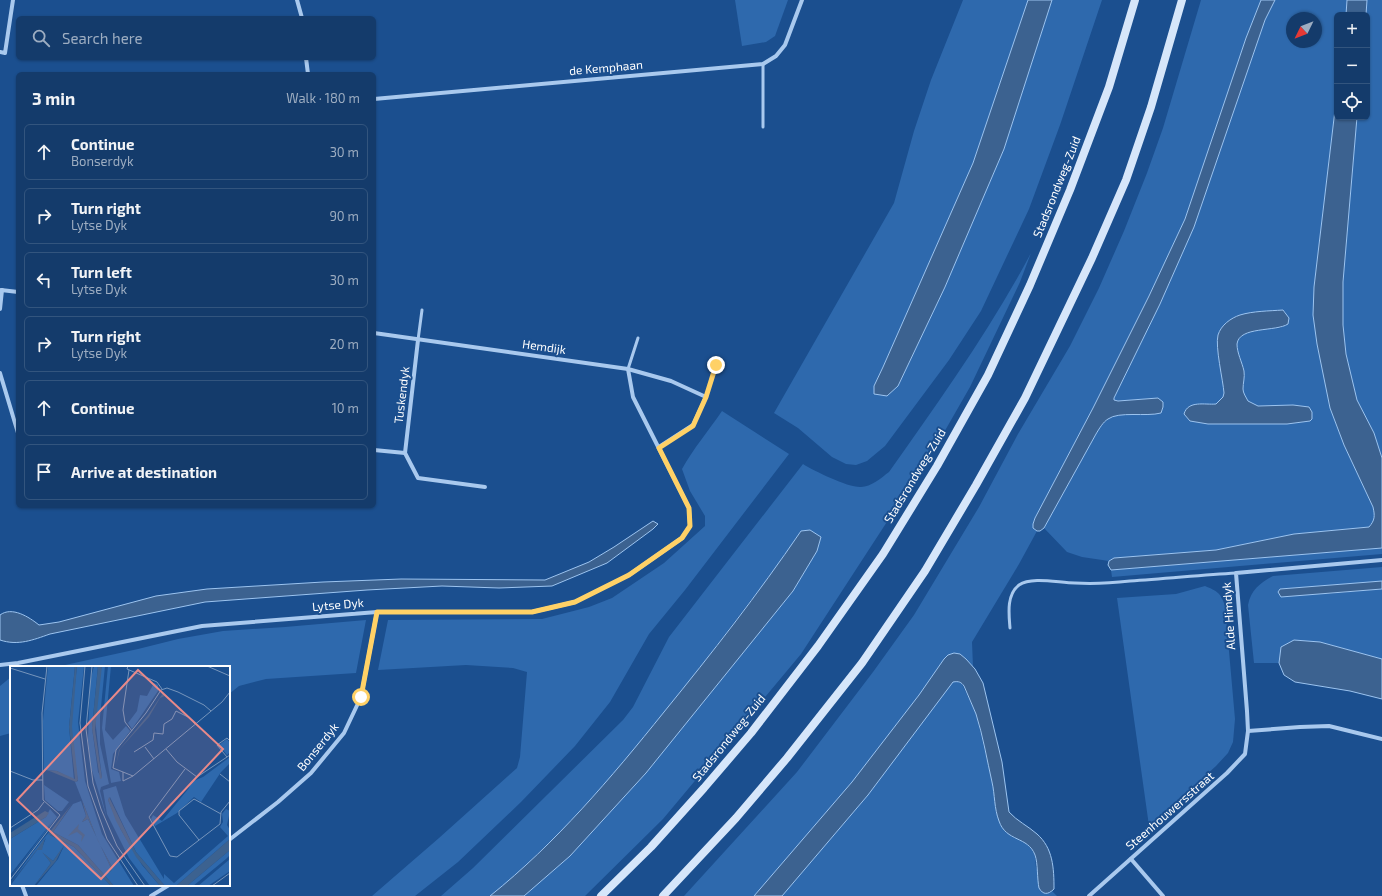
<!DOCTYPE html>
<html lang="en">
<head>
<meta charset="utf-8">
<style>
  :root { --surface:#143b6b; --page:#214673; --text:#f1f3f6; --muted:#9dadc1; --line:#33557e }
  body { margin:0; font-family:"Exo 2",sans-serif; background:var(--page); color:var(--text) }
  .controls { position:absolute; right:12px; top:12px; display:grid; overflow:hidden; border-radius:6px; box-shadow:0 1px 3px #0004 }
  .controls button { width:36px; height:36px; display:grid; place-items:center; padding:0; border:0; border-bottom:1px solid var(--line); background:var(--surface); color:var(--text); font:20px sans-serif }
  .compass { position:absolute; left:1286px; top:12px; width:36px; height:36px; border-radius:50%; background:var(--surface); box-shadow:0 1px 3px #0004; rotate:227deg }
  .stop { position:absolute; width:12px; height:12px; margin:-9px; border:3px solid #ffd166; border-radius:50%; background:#fff }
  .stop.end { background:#ffd166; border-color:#fff; box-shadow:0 1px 4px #0008 }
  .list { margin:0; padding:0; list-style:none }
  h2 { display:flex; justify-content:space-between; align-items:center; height:52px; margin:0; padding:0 16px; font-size:17px }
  h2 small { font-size:13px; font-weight:400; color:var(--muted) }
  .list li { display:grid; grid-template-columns:26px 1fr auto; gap:12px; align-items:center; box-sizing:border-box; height:56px; margin:0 8px 8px; padding:0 8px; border:1px solid var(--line); border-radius:6px }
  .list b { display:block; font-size:15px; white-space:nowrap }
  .list p { margin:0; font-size:13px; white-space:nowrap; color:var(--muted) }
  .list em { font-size:13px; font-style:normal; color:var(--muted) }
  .icon { flex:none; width:22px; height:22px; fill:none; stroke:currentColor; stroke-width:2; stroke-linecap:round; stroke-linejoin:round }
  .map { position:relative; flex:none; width:1382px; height:896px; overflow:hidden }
  .search { position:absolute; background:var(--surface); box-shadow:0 1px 3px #0004; left:16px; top:16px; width:360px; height:44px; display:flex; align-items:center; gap:10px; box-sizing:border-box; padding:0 14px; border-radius:6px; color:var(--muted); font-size:15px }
  .panel { position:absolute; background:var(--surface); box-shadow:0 1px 3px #0004; left:16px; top:72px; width:360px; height:436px; border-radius:6px }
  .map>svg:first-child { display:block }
  .green { fill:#2e69ad; fill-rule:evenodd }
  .water { fill:#3c6290; stroke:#9cc4f0 }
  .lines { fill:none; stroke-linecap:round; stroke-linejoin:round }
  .lane { stroke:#a9c9ee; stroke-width:3 }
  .street { stroke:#a9c9ee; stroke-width:4 }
  .secondary { stroke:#d6e6fa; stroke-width:8 }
  .route { stroke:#ffd166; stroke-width:5 }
  .labels { text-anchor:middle; stroke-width:4; stroke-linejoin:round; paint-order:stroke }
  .street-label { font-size:12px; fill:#fff; stroke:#1b4f8f }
  .inset-road { fill:none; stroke:#7695bc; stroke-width:1 }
  .view { fill:#e88989; fill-opacity:0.15; stroke:#e88989; stroke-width:2 }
  .inset-edge { fill:none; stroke:#fff; stroke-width:2 }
</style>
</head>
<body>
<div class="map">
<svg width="1382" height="896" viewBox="0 0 1382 896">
  <rect width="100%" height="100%" fill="#1b4f8f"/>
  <g class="green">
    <path d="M735,0H788L775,36L766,42L742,46Z"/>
    <path d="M963,0H1028L973,163L883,367L874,386H898L945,287L1004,149L1052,0H1102L1060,125L1029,209L981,311L949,360L885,446L867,461L856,465L846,464L832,457L798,428L774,413L894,203L914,131L931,80Z"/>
    <path d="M1201,0H1261L1246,38L1185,219L1149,296L1093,408L1035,518C1033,523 1032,526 1037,531L1019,564L972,642L973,667C964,656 956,647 944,659L919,695L852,782L754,896H684L797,772L873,672L914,615L979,507L1018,434L1070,346L1099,288L1124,231L1147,173L1163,128Z"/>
    <path d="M1275,0H1347L1346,15H1337V93L1314,287L1330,408L1344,445L1373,507C1375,516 1375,520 1369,527L1294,534L1216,550L1114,558L1109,561L1082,557L1067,552L1044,528L1096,434C1099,429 1103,422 1108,419C1120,410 1146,417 1161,413L1163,407L1158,398L1118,401L1114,400V398L1160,304L1194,227L1265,20ZM1292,18H1316V42H1292ZM1283,310L1286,313L1281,328C1269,329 1239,329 1237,344C1236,353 1242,362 1244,371C1245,377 1243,383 1243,389C1243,393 1246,397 1248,401L1257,406L1293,405L1309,407L1312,412V419L1310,421L1287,424H1208L1190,421L1184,414L1216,404L1223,397L1224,393L1218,348V335L1223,327L1240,315Z"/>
    <path d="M1367,0H1382V458L1374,433L1357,401L1346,354L1343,324V282L1357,117H1367L1366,15Z"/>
    <path d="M1031,253L1020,282L970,387L935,448L801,654L663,819L585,896H524L570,856L646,773L793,591L817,551L821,537L801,531L777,566L691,679L620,767L565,827L508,882L490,896H441L473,868L623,720L633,707L669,637L803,464C814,471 849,488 861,487C871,487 881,478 889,472C939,401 990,330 1031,253Z"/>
    <path d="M722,411L789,454L685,590L649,634L610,702L575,746L521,802L458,862L415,896H372L439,838L517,768L520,757L527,672L513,668L466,665L378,670L388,620L542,619L589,607L612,598L664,563L705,526V516L690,491L682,469C693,449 709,430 722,411Z"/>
    <path d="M1382,548V554L1112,577L1111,570Z"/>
    <path d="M1382,567V581L1280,589L1326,594L1382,589V659L1320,642L1281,647L1279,663H1254L1248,605C1251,590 1260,583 1273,576Z"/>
    <path d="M1205,586C1217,591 1221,593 1225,606L1235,719L1233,742L1228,753L1216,766L1149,826L1117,598L1176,594Z"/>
    <path d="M366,620L356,673L266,679L239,686L229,694V667H56L138,649L178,639L223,631L285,627Z"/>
    <path d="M11,677V733L0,736V686Z"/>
    <path d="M953,681H958L961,682L976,714L993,785L996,813L1012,837C1022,839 1033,847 1035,857C1036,861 1035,866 1037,870C1040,878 1046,886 1050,893L1052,891L1057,896H782L868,795Z"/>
  </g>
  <g class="water">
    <path d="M1028,0H1052L1004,149L945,287L898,386L887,396L874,394V386L883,367L973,163Z"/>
    <path d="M1261,0H1275L1265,20L1194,227L1160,304L1114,398V400L1118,401L1158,398L1163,402V407L1161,413C1146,417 1119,411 1108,419C1103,422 1099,429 1096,434L1044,528L1040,531H1037L1033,528V524L1035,518L1093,408L1149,296L1185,219L1246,38Z"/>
    <path d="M1347,0H1367L1366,15H1346Z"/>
    <path d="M1337,93V117H1357L1343,282V325L1346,354L1357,400L1374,433L1382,458V548L1111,570L1108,565L1109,561L1114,558L1216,550L1294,534L1369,527C1375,520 1375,516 1373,507L1344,445L1330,408L1317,344L1313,315L1314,287Z"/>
    <path d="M1283,310L1289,318L1288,324C1276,332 1239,326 1237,344C1237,353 1242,362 1244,371C1245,377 1243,383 1243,389C1243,393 1246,397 1248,401L1258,406L1293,405L1309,407L1312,412V419L1310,421L1287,424H1208L1190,421L1184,414C1188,400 1205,405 1216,404L1223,397L1224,393C1223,380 1215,347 1218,335C1221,325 1231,318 1240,315C1253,311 1269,311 1283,310Z"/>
    <path d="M653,521L658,524L653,529L607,563L552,586L499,588L442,586L367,590L205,602L50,634C33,640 18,646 0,640V615C12,606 29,617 39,625L59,622L156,596L207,589L323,582L401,579L545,580L589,562L614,547Z"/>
    <path d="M810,530L821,537L817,551L793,591L646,773L570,856L524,896H490C556,843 611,778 664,712C712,653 758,594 801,531Z"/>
    <path d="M1382,581V589L1281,597L1278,592L1280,589Z"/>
    <path d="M1294,640L1320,642L1382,659V699L1350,691L1295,682L1284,675L1279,663L1281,647Z"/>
    <path d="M954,653L960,654L966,659L975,669L983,683L1002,762L1009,812C1017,821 1028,826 1037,834C1053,848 1054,868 1054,889C1048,895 1043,895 1039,888C1037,879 1038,863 1035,855C1028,836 1006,842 999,821C994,808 995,795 992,782C987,760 983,736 976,714C972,705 968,695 964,686C961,682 959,681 953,682L868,795L782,896H754L852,782L919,695L944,659L948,655Z"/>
  </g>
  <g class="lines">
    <g class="lane">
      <path d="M763,127V64"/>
      <path d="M418,340L422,310"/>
      <path d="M628,369L638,338"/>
      <path d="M706,397L716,365"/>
      <path d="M1010,628C1009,615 1006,595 1019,585C1032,576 1059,583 1075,583C1093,584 1112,583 1130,581C1165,579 1200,575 1236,573"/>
    </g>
    <g class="street">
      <path d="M297,0L302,18"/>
      <path d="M0,52L5,53L13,0"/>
      <path d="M306,58L308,74"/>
      <path d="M374,99L763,64L776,56L785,45L802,0"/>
      <path d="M1,290L18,292"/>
      <path d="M0,309L2,290"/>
      <path d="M374,333L628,369L671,381L706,397L693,425L659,447"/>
      <path d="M418,340L405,453L418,478L485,487"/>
      <path d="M0,373L18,433"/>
      <path d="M374,450L405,453"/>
      <path d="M0,665L18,663L202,626L377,612H532L575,602L629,575L682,538L690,526L689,508L633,397L628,369"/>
      <path d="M1248,731L1300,727L1329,726L1382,739"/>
      <path d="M0,826L11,857"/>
      <path d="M229,840L278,802L311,773L344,733L361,697L377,612"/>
      <path d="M1131,859L1163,896"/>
      <path d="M22,885L26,896"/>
      <path d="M151,896L169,885"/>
      <path d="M1089,896L1227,773L1245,754L1248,731L1247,711L1236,573L1382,560"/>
    </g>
    <g class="secondary">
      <path d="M601,896L651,847L704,788L751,733L818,646L883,554L937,466L988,375L1030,285L1070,190L1109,87L1135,0"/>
      <path d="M663,896L736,818L787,758L862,663L925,571L976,485L1025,398L1092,258L1126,180L1151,107L1182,0"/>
    </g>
  </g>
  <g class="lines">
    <path class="route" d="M361,697L377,612H532L575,602L629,575L682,538L690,526L689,508L659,448L693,426L706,397L716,365"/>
  </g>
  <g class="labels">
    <g class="street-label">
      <text transform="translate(606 68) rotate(-5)" y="4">de Kemphaan</text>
      <text transform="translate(1057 187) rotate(-68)" y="4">Stadsrondweg-Zuid</text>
      <text transform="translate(544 347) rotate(8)" y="4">Hemdijk</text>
      <text transform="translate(402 395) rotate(-83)" y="4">Tuskendyk</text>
      <text transform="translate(915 476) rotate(-59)" y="4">Stadsrondweg-Zuid</text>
      <text transform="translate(338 605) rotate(-5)" y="4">Lytse Dyk</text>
      <text transform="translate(1229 616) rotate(-94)" y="4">Alde Himdyk</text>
      <text transform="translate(729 738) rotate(-51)" y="4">Stadsrondweg-Zuid</text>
      <text transform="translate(318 747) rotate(-51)" y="4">Bonserdyk</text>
      <text transform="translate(1170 811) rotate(-41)" y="4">Steenhouwersstraat</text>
    </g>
  </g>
  <g transform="translate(10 666)">
    <rect width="220" height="220" fill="#1b4f8f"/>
    <path d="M38,0H65L59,61L64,114L47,105L34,104L33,55ZM67,0H74L68,56L75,115L92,168L124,220H104L68,179L43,166L63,138L71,135L76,150L72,156L78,153L101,202L99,206L101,205L102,201L88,175L65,116L68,115L62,76V46ZM84,0H88L82,62L88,106L92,112L85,53L91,3L92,0H95L90,51V78L99,118L91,121L90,125L97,153L81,101L78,74L80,16ZM98,0H101L95,64L103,74L116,60L120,65L103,88L101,103L109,106L111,115L101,117L92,62ZM144,17L148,19V25L122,63L118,57L127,45L130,29L137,30ZM217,73L220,77V86L217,89L209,79ZM220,91V97L211,106L191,136L184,131L167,147L145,160L141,153L143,149L152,155L179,122L181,116L193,111ZM34,119L59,136L52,145H48L35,134ZM106,120L115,149L154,213V208L164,217L218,170L210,161L213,156L212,148L216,143L220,145L217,159L220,164V173L166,220H155L126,186L100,131L98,134L111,164L132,199L150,220H140L119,192L97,148L93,124ZM62,137L39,166L40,169L64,181L101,220H26L48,193L54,180L43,195L33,187L41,197L24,220H0L27,184H31L36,172L0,218L23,186ZM40,143L47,151L0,212L45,152L0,209V173L36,151ZM220,184V189L216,193L183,220H177ZM220,193V205L198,220H188Z" fill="#2e69ad"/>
    <path d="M65,0H67L62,61L68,114L66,116L37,104L47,105L65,113L59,61ZM88,0H92L85,64L92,112L90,113L82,62ZM153,27L155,30L150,32L139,51L110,83L106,99L109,84L138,49ZM99,131L126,186L155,220H150L126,191L106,155L98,134ZM72,134L88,175L102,201V204L100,206L101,202L78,153L72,156L76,150ZM62,138L43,166L68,179L104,220H101L64,181L38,168ZM35,145L39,147L36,151L0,173V167ZM69,158L68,163L75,169L71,176L72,170L67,166L58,170ZM35,172L32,184H27L0,220ZM220,173V184L177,220H166ZM54,179L46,195L24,220L41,197L32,186L43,195Z" fill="#3c6290"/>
    <path class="inset-road" d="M75,0L70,57L78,120L97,173L128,220M82,0L76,63L83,117L91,143L107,180L135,220M118,0L117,3L147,16L152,23M197,0L220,10M0,2L35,13M119,4L113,44L115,56L122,65M135,81L144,93M156,83L167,96L187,111L220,89M124,86L143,74L144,67L153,68L154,58L162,53L166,45L180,52L185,58M217,91L207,79L217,72L220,75M175,103L139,151L160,190L167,191L210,158L211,146L220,135M0,105L23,114H33M113,106V115L123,110L212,36L220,26M210,108L220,116M123,110L103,102L106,84L136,47L151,24L157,22L168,26L194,39L201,45M0,162L28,144L34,136M189,174L169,149V145L184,133L211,148M0,214L50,149L33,134L32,47L37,0M202,220L220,207"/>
    <path class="view" d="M128,4L213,83L91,213L7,134Z"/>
    <rect width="220" height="220" class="inset-edge"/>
  </g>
</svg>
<div class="controls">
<button>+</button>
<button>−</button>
<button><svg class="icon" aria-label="locate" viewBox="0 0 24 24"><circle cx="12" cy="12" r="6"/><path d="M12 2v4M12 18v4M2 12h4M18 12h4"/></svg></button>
</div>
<svg class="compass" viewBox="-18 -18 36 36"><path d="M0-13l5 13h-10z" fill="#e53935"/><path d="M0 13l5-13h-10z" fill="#9dadc1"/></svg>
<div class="stop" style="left:361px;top:697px"></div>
<div class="stop end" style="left:716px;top:365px"></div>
<div class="search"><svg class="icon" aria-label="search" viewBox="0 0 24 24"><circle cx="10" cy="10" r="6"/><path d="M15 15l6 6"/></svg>Search here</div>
<section class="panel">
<h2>3 min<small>Walk · 180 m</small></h2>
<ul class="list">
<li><svg class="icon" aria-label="ahead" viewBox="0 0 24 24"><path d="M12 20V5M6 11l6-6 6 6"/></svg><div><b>Continue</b><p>Bonserdyk</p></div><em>30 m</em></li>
<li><svg class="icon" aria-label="right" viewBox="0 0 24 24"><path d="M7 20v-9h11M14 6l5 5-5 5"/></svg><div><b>Turn right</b><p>Lytse Dyk</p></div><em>90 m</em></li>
<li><svg class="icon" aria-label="left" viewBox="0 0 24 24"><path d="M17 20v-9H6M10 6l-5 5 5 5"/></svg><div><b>Turn left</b><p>Lytse Dyk</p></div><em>30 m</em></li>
<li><svg class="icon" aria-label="right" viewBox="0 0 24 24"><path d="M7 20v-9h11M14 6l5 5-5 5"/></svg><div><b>Turn right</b><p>Lytse Dyk</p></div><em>20 m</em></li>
<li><svg class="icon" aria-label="ahead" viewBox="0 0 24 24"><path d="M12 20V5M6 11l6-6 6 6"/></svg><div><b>Continue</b></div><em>10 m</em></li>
<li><svg class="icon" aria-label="arrive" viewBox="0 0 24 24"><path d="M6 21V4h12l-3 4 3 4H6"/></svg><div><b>Arrive at destination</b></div></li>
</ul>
</section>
</div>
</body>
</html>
